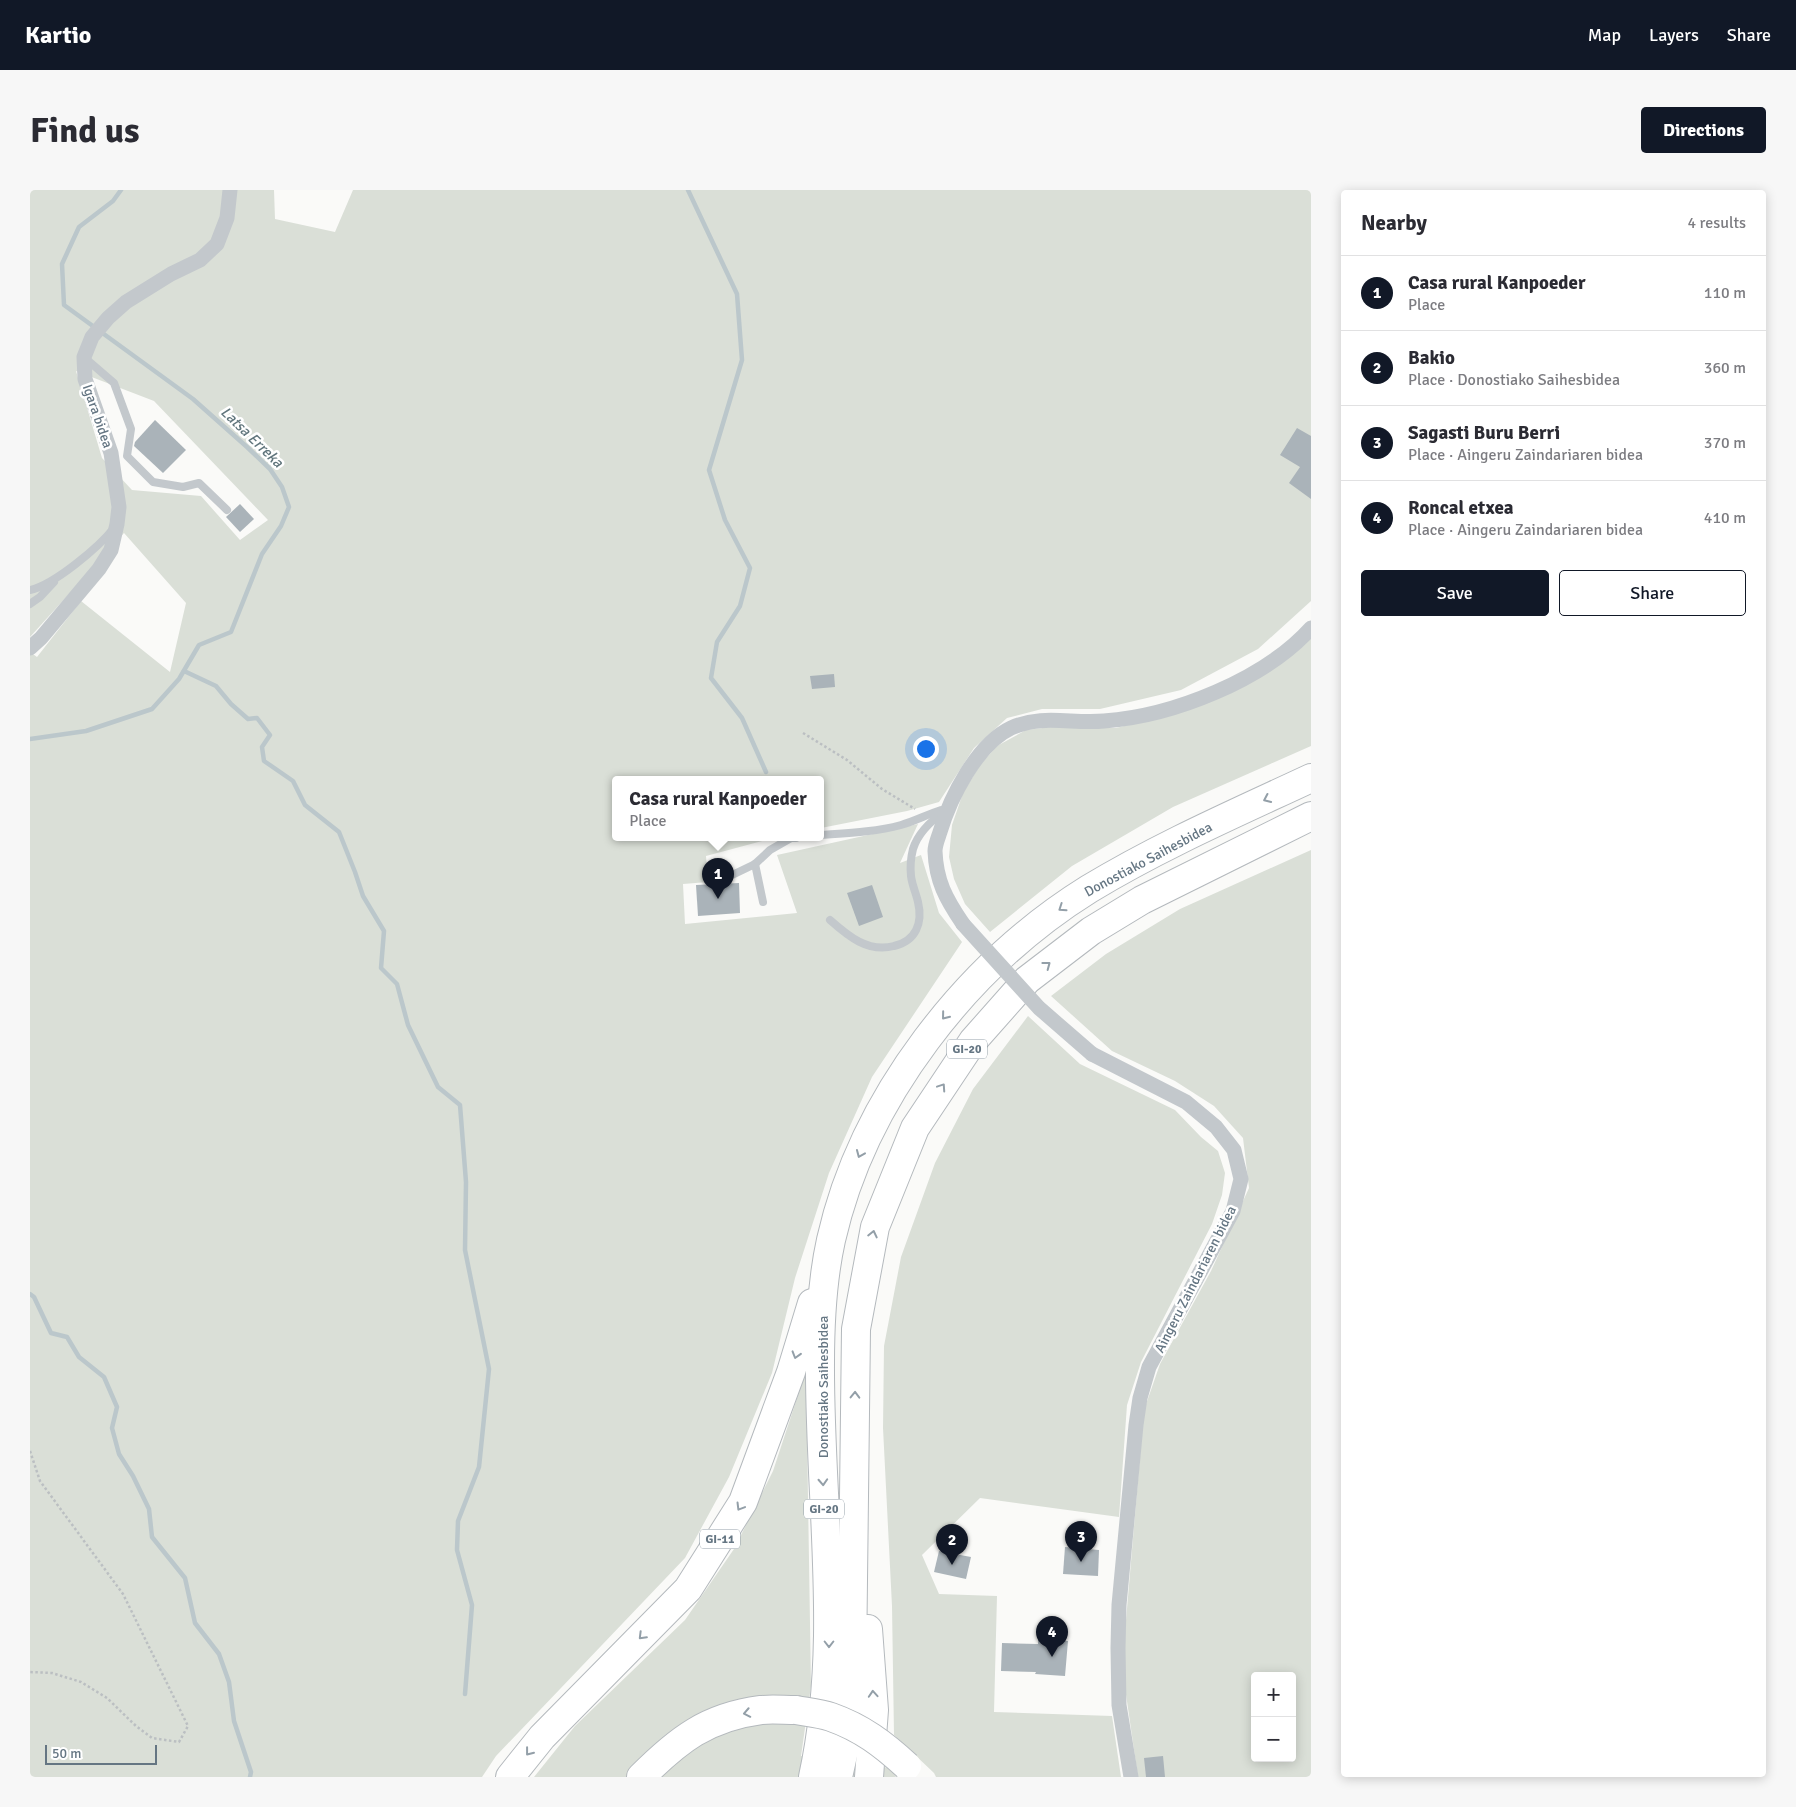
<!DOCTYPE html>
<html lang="en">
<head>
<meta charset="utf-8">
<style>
  :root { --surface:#fff; --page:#f7f7f7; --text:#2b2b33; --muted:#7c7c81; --line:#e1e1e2; --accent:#111827 }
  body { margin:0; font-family:Signika,sans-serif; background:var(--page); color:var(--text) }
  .controls { position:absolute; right:15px; bottom:15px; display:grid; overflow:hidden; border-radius:5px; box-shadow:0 2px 12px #0003 }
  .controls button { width:45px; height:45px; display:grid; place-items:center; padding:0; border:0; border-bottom:1px solid var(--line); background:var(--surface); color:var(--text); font:25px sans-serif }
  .scale { position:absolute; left:15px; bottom:12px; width:112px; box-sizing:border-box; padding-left:5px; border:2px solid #657683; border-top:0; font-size:14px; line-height:18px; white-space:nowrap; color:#657683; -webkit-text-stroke:4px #fff; paint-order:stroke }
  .you { position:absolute; left:895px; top:558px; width:18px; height:18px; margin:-12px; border:4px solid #fff; border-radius:50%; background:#1a73e8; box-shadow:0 0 0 8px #1a73e833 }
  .badge { display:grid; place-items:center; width:32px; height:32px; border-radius:50%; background:var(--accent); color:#fff; font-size:16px; font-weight:700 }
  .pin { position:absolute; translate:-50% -41px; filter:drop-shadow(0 1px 2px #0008) }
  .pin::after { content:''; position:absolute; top:26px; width:18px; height:15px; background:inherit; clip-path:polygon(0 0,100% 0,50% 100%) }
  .popup { position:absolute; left:582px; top:586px; width:212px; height:65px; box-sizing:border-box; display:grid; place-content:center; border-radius:5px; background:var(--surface); filter:drop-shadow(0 1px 4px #0005); font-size:16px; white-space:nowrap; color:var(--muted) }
  .popup b { font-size:19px; color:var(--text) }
  .popup::after { content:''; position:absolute; left:50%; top:100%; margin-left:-10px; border:10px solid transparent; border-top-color:var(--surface) }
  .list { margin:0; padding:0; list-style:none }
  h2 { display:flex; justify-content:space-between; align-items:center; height:65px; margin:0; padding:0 20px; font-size:21px }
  h2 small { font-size:16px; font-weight:400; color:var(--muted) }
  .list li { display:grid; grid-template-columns:32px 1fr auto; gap:15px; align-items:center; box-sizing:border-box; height:75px; padding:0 20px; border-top:1px solid var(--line) }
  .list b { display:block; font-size:19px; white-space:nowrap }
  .list p { margin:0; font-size:16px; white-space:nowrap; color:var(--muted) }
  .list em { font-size:16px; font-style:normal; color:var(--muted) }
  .actions { display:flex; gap:10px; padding:15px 20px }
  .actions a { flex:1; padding:11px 0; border:1px solid var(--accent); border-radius:5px; text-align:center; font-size:18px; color:var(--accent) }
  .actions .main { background:var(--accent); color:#fff }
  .map { position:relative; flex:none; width:1281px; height:1587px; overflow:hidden; border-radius:5px }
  header { display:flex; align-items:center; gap:30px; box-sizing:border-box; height:70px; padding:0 25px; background:var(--accent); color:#fff }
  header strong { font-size:24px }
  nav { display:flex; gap:28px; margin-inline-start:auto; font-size:18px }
  .intro { display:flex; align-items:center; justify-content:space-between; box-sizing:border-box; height:120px; padding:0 30px }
  h1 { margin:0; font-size:35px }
  .button { padding:12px 22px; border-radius:5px; background:var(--accent); color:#fff; font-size:18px; font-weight:700 }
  main { display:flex; gap:30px; padding:0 30px }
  aside { flex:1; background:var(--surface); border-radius:5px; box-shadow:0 2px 12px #0003 }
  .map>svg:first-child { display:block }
  .green { fill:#dadfd7; fill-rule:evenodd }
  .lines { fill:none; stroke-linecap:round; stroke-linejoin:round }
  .stream { stroke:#bbc7cb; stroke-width:4.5 }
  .building { fill:#aab3b9 }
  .motorway-casing { stroke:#b4b9bd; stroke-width:30 }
  .path { stroke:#bbbfc2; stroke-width:2.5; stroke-dasharray:2.5 2.5; stroke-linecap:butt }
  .service { stroke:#c3c8cc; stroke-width:8 }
  .minor { stroke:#c3c8cc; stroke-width:15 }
  .motorway { stroke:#fff; stroke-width:28 }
  .motorway-bridge-casing { stroke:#b4b9bd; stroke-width:30; stroke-linecap:butt }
  .minor-bridge { stroke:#c3c8cc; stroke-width:15 }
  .motorway-bridge { stroke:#fff; stroke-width:28 }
  .oneway { stroke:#939fa8 }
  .labels { text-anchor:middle; stroke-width:5; stroke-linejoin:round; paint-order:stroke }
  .shield { fill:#fff; stroke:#939fa8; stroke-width:1 }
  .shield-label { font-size:12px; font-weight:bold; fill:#657683 }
  .street-label { font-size:14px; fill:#657683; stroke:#fff }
  .water-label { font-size:15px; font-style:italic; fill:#60757c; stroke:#fff }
</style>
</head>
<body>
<header>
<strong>Kartio</strong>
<nav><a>Map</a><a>Layers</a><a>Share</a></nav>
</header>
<div class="intro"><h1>Find us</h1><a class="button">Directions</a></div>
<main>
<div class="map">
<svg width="1281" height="1587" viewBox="0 0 1281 1587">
  <rect width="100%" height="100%" fill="#fafaf8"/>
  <g class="green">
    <path d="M0,0H244L245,29L305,42L323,0H1281V411L1228,459L1151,500L1070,519H1012L977,528L944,558L909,612L877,621L791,638L790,590H586V648H743L676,666L678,692L653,694L655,734L767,723L747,665L888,634L870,673L891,665L909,723L932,752L842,887L799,983L765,1088L742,1183L699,1287L655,1368L466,1566L452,1587H0V462L7,467L51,411L140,482L156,413L94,343L0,447ZM46,181L124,211L238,330L210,350L171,306L102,300L72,268Z"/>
    <path d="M1281,448V556L1143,617L1042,676L960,742L935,714L924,689L919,667L922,635L933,603L950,575L967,556L996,540L1021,537L1086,538L1130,527Z"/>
    <path d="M1281,660V1587H1108L1092,1477L1114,1220L1130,1174L1181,1081L1219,998L1213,948L1184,916L1145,891L1082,861L1021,806L1076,764L1150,719ZM1225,1486H1262V1568H1225Z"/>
    <path d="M998,826L1050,874L1145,920L1171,947L1188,961L1195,983L1192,1005L1182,1034L1111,1172L1097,1215L1089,1327L950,1308L892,1365L909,1404L967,1406L964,1522L1082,1526L1091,1587H906L904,1583L864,1545L862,1416L853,1238L854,1156L871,1067L905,973L943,899Z"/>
    <path d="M776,1181L781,1496L771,1566L860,1578L866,1587H504L545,1536L655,1430L704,1359L743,1281Z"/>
  </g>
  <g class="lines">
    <g class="stream">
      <path d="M658,0L707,104L712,170L679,280L695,330L720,378L710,416L687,452L681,488L712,528L736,582"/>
      <path d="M154,481L186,496L201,514L218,529L227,528L240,545L232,557L234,571L263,591L275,615L309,642L325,682L333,706L354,741L351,778L367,794L378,835L408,897L430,915L436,992L435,1060L459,1179L449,1277L428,1331L427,1360L442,1415L435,1504"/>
      <path d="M0,549L56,541L122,519L149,489L169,455L201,442L232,364L251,336L259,317L252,297L240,279L217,257L163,209L34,115L32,74L49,37L83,11L91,0"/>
      <path d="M0,1104L4,1107L21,1143L37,1147L49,1167L74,1187L87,1217L82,1238L89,1264L103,1286L119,1319L122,1347L155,1388L165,1433L189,1464L199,1492L204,1531L221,1582L220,1587"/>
    </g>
  </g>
  <g class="building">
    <path d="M125,230L156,260L133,283L104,256L105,252Z"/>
    <path d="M1267,238L1281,246V309L1259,293L1270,277L1250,265Z"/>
    <path d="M210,314L224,329L210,342L196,327Z"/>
    <path d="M804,484L805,497L782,499L780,486Z"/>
    <path d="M709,693L710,723L668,726L666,695Z"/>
    <path d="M842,695L853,727L829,736L817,703Z"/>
    <path d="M1035,1357L1069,1360L1068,1386L1033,1384Z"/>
    <path d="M909,1361L941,1367L936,1389L904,1382Z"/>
    <path d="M1008,1449L1038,1451L1035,1486L1005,1484L1006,1482L971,1481L972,1453L1008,1454Z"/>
    <path d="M1133,1566L1135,1587H1116L1114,1568Z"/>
  </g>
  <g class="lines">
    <g class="motorway-casing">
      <g id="motorway">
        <path d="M838,1439L844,1520L839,1587"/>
        <path d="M480,1587L512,1547L658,1399L713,1312L761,1182L782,1113"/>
        <path d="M611,1587C648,1550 677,1527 731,1520C742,1519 754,1520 766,1520"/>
        <path d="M783,1587C813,1450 789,1311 790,1173C790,1136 793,1086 801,1050C833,908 937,775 1059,699C1130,656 1206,623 1281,588"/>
        <path d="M808,1587L815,1556L822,1474L826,1139L845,1037L885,938L943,851L997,790L1061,741L1112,710L1281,626"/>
      </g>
    </g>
    <g class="path">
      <path d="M773,543L817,570L852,599L885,619"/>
      <path d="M0,1261L10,1291L93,1404L158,1536L149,1552L122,1548L106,1536L77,1508L51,1492L22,1483L0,1482"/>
    </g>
    <g class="service">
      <path d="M55,168L84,193L101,239L97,266L123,292L153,297L169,293L197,320"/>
      <path d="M0,400C24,395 69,357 84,338"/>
      <path d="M0,414L10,407L24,392"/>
      <path d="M790,645C818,643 845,642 871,635C885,631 898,624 911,620"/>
      <path d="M725,674L733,712"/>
      <path d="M698,687L725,674L740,660L761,648H766"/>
      <path d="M800,730C818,746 838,763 864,756C886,751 893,733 888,712C886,703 882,695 881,686C880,677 881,667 883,659C888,643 902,630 915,621"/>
    </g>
    <g class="minor">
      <path d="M0,458L11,448L69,379L81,360L87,334L89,317L81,263L55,189L54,167L62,147L78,128L96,112L141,84L170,70L187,54L197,28L200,0"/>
      <path d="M933,734C916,709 906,691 905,661C905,655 908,648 910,642C920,608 947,554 981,538C1011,524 1042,534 1074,531C1143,526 1234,490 1281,438"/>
      <path d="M1062,864L1156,912L1186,937L1204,960L1211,989L1203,1021L1119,1177L1110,1208L1106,1235L1089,1415L1088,1458L1089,1515L1101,1587"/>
    </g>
    <use href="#motorway" class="motorway"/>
    <g class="motorway-bridge-casing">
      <path id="motorway-bridge" d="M766,1520C777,1522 790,1523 801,1527C832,1538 853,1554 877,1576"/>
    </g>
    <path class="minor-bridge" d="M933,734L1009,818L1062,864"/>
    <use href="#motorway-bridge" class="motorway-bridge"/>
  </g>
  <defs><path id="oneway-chevron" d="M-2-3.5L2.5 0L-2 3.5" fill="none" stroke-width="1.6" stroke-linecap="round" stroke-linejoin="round" transform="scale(1.25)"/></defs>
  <g class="oneway">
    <use href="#oneway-chevron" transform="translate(1237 609) rotate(155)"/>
    <use href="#oneway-chevron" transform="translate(1032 718) rotate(146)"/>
    <use href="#oneway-chevron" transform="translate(1017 775) rotate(-37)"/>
    <use href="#oneway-chevron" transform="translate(915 826) rotate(129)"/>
    <use href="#oneway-chevron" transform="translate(912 897) rotate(-56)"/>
    <use href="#oneway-chevron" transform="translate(830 964) rotate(113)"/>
    <use href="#oneway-chevron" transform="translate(843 1044) rotate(-77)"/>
    <use href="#oneway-chevron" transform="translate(766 1165) rotate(107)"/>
    <use href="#oneway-chevron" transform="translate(825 1205) rotate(-89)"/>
    <use href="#oneway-chevron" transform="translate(793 1292) rotate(87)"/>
    <use href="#oneway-chevron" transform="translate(710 1317) rotate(121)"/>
    <use href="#oneway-chevron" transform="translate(612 1446) rotate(135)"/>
    <use href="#oneway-chevron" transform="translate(799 1454) rotate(90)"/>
    <use href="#oneway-chevron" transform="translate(843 1504) rotate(-94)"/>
    <use href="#oneway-chevron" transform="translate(717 1523) rotate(169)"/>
    <use href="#oneway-chevron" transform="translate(499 1562) rotate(128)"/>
  </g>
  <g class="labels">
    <g class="shield">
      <rect x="917" y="849.5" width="40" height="19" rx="4"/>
      <rect x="774" y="1309.5" width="40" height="19" rx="4"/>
      <rect x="670" y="1339.5" width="40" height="19" rx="4"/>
    </g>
    <g class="shield-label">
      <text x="937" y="863">GI-20</text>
      <text x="794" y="1323">GI-20</text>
      <text x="690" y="1353">GI-11</text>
    </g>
    <g class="street-label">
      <text transform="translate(68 226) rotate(71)" y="5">Igara bidea</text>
      <text transform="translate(1118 669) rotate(-28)" y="5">Donostiako Saihesbidea</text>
      <text transform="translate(1165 1089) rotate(-63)" y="5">Aingeru Zaindariaren bidea</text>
      <text transform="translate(793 1197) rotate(-90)" y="5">Donostiako Saihesbidea</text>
    </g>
    <g class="water-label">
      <text transform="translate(222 247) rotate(44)" y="5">Latsa Erreka</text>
    </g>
  </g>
</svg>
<div class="controls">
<button>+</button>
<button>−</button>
</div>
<div class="scale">50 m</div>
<div class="you"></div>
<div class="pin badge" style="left:688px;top:709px">1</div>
<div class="popup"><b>Casa rural Kanpoeder</b>Place</div>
<div class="pin badge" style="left:922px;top:1375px">2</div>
<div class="pin badge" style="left:1051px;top:1372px">3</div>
<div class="pin badge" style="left:1022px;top:1467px">4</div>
</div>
<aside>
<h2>Nearby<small>4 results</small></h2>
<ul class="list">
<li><span class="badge">1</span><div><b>Casa rural Kanpoeder</b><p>Place</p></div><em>110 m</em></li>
<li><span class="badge">2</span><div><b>Bakio</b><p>Place · Donostiako Saihesbidea</p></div><em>360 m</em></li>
<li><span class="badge">3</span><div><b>Sagasti Buru Berri</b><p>Place · Aingeru Zaindariaren bidea</p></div><em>370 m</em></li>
<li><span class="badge">4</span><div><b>Roncal etxea</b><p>Place · Aingeru Zaindariaren bidea</p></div><em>410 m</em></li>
</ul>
<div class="actions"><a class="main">Save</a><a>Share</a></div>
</aside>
</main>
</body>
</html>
